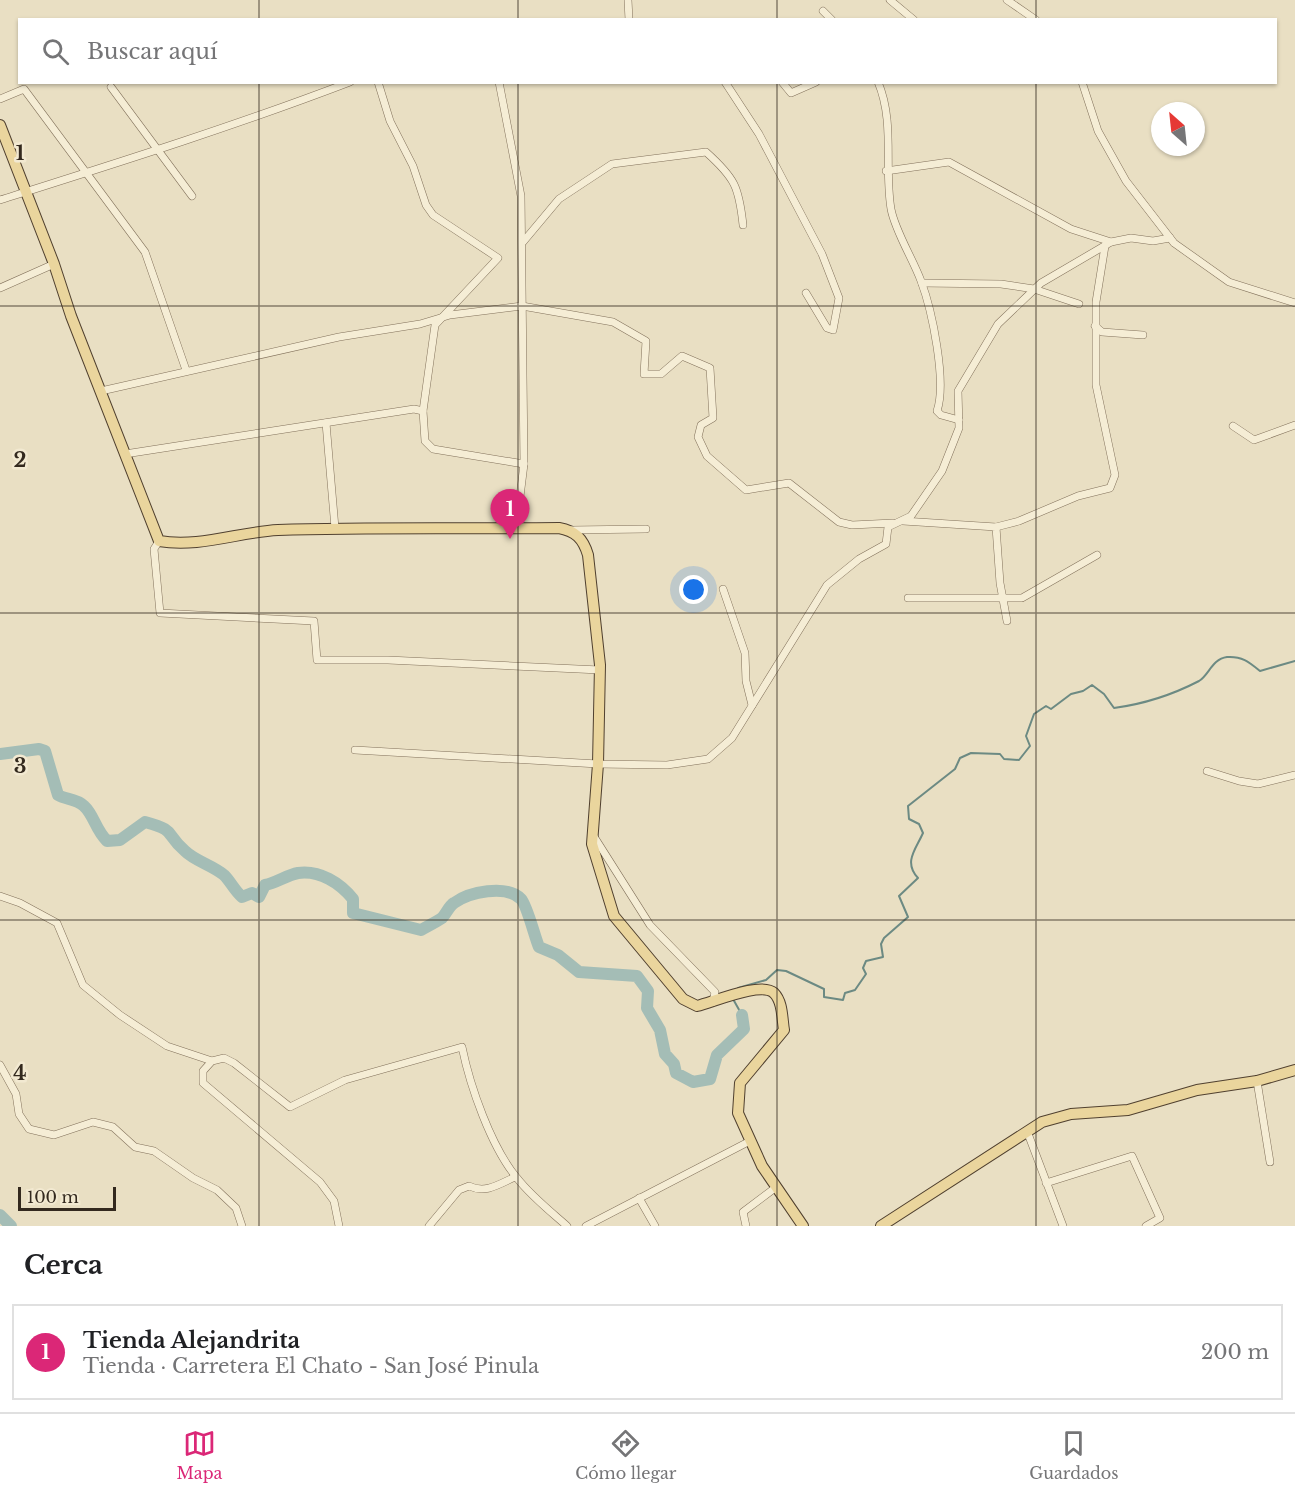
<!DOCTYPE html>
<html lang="es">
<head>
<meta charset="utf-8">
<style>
  :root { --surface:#fff; --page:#f2f2f2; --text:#202124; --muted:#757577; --line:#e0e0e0; --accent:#db2777 }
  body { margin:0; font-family:"Libre Baskerville",serif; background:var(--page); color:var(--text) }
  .compass { position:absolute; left:1151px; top:102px; width:54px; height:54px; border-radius:50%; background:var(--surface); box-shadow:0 2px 4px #0004; rotate:333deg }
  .scale { position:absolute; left:18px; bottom:15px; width:98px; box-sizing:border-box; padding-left:6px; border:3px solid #33291e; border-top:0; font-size:16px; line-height:21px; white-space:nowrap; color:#33291e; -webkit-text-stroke:4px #f2e9d1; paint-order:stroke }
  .you { position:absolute; left:694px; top:590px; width:21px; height:21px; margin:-15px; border:4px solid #fff; border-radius:50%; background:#1a73e8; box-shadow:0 0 0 9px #1a73e833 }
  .badge { display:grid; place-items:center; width:39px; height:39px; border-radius:50%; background:var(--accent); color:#fff; font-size:20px; font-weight:700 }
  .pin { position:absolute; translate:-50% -50px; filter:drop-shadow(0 2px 3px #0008) }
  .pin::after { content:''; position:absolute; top:32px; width:21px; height:18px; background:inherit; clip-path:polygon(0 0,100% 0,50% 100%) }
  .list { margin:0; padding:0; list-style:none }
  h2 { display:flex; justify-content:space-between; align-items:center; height:78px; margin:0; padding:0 24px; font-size:26px }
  h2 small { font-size:20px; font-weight:400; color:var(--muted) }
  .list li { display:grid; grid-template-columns:39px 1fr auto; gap:18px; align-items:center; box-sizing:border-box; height:96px; margin:0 12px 12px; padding:0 12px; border:2px solid var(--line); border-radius:0px }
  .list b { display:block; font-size:22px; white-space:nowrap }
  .list p { margin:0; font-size:20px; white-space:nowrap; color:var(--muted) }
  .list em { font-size:20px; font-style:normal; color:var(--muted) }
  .icon { flex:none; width:33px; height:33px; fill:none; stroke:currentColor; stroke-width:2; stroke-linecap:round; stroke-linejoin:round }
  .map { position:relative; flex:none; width:1295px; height:1226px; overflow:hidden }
  .search { position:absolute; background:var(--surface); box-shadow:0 2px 4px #0004; left:18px; right:18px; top:18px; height:66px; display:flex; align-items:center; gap:15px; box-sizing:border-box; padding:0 21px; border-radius:0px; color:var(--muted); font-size:22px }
  .sheet { height:186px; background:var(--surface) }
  nav { display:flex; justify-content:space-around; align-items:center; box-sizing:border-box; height:84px; border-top:2px solid var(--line); background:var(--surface); font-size:16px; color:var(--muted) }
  nav a { display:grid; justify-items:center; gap:3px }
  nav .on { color:var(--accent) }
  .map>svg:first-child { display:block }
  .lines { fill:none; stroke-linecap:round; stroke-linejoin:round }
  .stream { stroke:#6c8a83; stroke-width:2 }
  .river { stroke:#a4bdb6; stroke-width:12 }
  .street-casing { stroke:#82715b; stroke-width:8 }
  .primary-casing { stroke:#50402f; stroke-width:12 }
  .street { stroke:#f5edd5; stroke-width:7 }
  .primary { stroke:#ead59d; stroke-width:10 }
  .grid { fill:none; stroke:#33291e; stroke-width:1.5; stroke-opacity:0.55 }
  .grid-label { font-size:20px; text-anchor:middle; font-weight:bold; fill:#33291e; stroke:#f2e9d1; stroke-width:5; stroke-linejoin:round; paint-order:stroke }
</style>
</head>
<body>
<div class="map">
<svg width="1295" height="1226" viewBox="0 0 1295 1226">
  <rect width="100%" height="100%" fill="#e9dfc3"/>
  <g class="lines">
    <g class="stream">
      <path d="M738,988L766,980L777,970L786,971L824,989V997L843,1000L845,993L855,990L866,974L863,968L866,961L883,957L881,944L884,938L908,917L899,896L918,878C903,862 916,849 923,833L919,824L909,819L908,806L955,769L960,758L971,753L1000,754L1004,759L1019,760L1030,746L1026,736L1034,714L1046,706L1051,709L1071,694L1083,691L1092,685L1104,694L1114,708C1144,704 1172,695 1199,681C1209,675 1212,659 1227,657C1242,656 1249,662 1260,671L1295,661"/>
      <path d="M733,999L742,1015"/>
    </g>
    <g class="river">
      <path d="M0,754L39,749L45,751L58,795C66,800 76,798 84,806C94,815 95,829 107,841L120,840L145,822C178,831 164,833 185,851C195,861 212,865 224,875C231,882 234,890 242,897L252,893L259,897L265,885C276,883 287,875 298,873C320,870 340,883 353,899V913L421,930C428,926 436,922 442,918C446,914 449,906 454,903C469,892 506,884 521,899C527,905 535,938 539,947L558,955L579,972L637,976L648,991L647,1008L660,1030L665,1054L674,1064L676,1073L693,1082L710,1079L717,1055L744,1029L742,1015"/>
      <path d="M0,1215L11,1226"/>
    </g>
    <g class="street-casing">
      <g id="street">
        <path d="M628,0L629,20"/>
        <path d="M890,0L914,20"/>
        <path d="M1007,0L1036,20"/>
        <path d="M823,11L832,20"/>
        <path d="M378,82L390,121L413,166L426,205L433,215L498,258L435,325L423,411"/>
        <path d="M499,82L521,196L524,464L516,529"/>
        <path d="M725,82L759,134L822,254L839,298L833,330L827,328L806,293"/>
        <path d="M782,82L791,93L816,82"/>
        <path d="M878,82C895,122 884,167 891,209C895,231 913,259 921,281C932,310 947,382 937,411L941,415L959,420"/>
        <path d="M1082,82L1098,131L1126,181L1174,243L1229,282L1295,303"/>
        <path d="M111,87L192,196"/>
        <path d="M0,99L24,89L145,252L186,370"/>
        <path d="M886,171L949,162L1071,229L1111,242"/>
        <path d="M0,200C117,163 235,126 350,82"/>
        <path d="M523,242L559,199L612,164L706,152C735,178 739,187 743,225"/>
        <path d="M922,283L1001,284L1034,289L1079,304"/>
        <path d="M0,288L54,264"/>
        <path d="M1095,326L1102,332L1143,335"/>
        <path d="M101,391L339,337L420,324L450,315L522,306L613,322L646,341L644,374H661L682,356L710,368L713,418L701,425L698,437L707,456L746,490L789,483L839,522L852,525L893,523"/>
        <path d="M326,423L335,528"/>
        <path d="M1233,426L1254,440L1295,425"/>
        <path d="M125,454L414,409L423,411L425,441L433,449L524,464"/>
        <path d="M903,521L996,527L1000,583L1007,621"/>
        <path d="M996,527L1019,521L1078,496L1110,488L1115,475L1096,385V302L1105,246"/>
        <path d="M571,530L646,529"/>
        <path d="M159,541L154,549L160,613L314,621L317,660H388L600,670"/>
        <path d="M723,589L745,653L746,681L752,705"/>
        <path d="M908,598H1022L1097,555"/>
        <path d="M355,750L598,764L667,765L708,759L732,738L827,585L859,559L886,544L888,527L911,516L942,471L959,428L958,391L998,324L1041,283L1111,242L1131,238L1153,241L1170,238"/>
        <path d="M1207,771L1239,781L1258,784L1295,775"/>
        <path d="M593,835L650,925L715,992L713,1002"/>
        <path d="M0,896L20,903L57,923L83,985L120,1015L167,1046L212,1061"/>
        <path d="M0,1065L16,1094L19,1114L29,1129L54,1135L93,1122L113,1127L135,1147L154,1151L193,1178L217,1190L236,1208L242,1226"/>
        <path d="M1257,1081L1270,1162"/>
        <path d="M1027,1131L1063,1226"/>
        <path d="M1046,1183L1132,1156L1160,1218L1146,1226"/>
        <path d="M639,1198L655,1226"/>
        <path d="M339,1226L334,1201L320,1182L203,1083V1071L212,1061L224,1058L234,1063L290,1107L345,1080L462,1047C470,1086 491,1147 517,1178C531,1196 550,1211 567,1226"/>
        <path d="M429,1226L459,1190L469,1186C486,1194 499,1184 515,1177"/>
        <path d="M586,1226L750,1141"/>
        <path d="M746,1226L743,1212L775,1188"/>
      </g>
    </g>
    <g class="primary-casing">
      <g id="primary">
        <path d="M0,125L54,264L71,316L159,541C199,548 239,532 278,530C372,527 465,529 559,528C575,531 583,538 588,555L600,665L598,764L592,844L614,916L683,999L697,1006C714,1002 761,981 774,993C783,1002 782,1019 784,1030L740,1083L738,1113L762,1166L803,1226"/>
        <path d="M881,1226L1042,1122L1071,1114L1128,1110L1197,1090L1257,1081L1295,1070"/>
      </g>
    </g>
    <use href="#street" class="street"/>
    <use href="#primary" class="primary"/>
  </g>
  <path class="grid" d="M259,0V20M518,0V20M777,0V20M1036,0V20M259,82V1226M518,82V1226M777,82V1226M1036,82V1226M0,306H1295M0,613H1295M0,920H1295"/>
  <g class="grid-label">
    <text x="20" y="160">1</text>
    <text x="20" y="467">2</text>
    <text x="20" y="773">3</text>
    <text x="20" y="1080">4</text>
  </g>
</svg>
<svg class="compass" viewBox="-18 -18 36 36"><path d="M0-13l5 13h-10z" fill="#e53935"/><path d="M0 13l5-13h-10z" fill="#757577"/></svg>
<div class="scale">100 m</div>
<div class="you"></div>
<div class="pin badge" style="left:510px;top:539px">1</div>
<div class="search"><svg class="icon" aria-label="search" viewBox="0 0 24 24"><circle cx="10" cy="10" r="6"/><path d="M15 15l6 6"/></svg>Buscar aquí</div>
</div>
<section class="sheet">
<h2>Cerca<small></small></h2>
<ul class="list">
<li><span class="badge">1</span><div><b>Tienda Alejandrita</b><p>Tienda · Carretera El Chato - San José Pinula</p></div><em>200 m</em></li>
</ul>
</section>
<nav>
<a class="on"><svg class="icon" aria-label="map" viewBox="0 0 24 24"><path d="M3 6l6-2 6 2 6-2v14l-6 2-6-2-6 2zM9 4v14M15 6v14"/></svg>Mapa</a>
<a><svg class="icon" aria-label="directions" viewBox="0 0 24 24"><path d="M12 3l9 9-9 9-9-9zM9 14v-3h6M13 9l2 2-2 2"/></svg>Cómo llegar</a>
<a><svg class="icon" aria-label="saved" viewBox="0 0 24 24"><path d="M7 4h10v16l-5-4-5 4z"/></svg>Guardados</a>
</nav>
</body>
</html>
